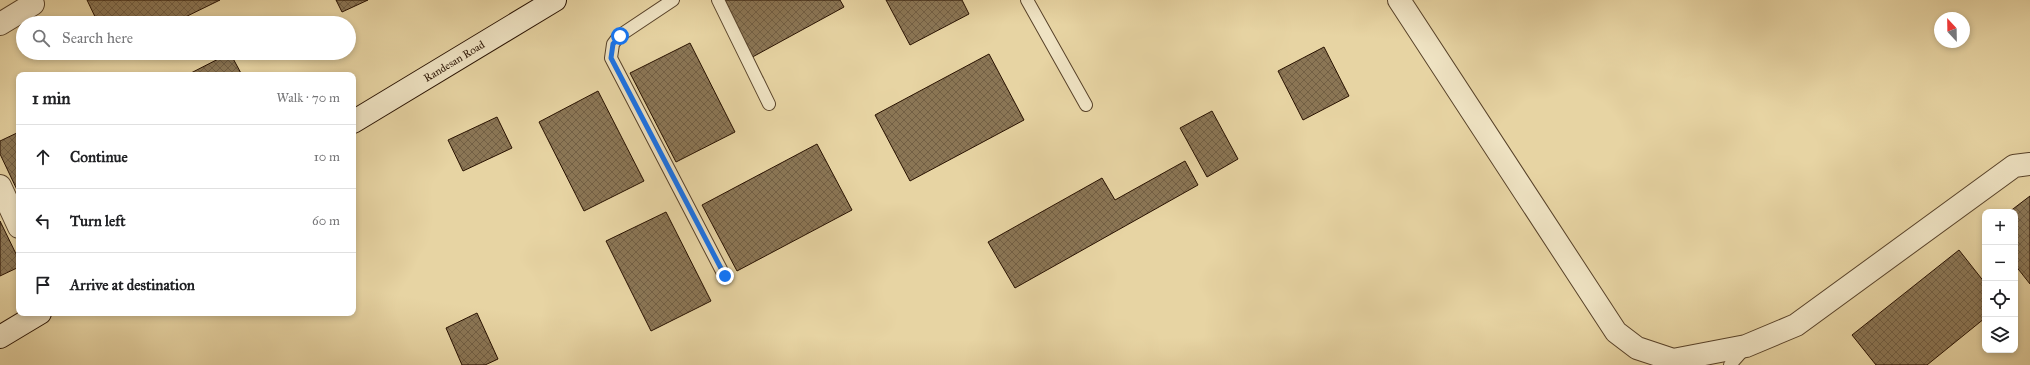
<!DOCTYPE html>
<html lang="en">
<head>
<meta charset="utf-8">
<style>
  :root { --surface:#fff; --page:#f2f2f2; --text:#202124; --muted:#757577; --line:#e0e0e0 }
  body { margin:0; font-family:"IM FELL Great Primer",serif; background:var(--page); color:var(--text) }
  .controls { position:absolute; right:12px; bottom:12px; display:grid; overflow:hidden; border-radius:8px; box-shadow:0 2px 6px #0003 }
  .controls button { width:36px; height:36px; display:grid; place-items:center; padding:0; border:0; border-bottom:1px solid var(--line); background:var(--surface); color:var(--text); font:20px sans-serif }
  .compass { position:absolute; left:1934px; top:12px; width:36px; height:36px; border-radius:50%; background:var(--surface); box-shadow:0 2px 6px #0003; rotate:338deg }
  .stop { position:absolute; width:12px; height:12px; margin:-9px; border:3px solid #1a73e8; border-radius:50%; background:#fff }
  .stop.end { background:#1a73e8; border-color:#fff; box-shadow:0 1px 4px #0008 }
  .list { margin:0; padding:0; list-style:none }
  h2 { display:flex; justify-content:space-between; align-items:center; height:52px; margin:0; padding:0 16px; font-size:17px }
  h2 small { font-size:13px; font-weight:400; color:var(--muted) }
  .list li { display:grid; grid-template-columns:26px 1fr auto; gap:12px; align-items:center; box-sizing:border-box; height:64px; padding:0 16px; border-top:1px solid var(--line) }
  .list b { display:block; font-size:15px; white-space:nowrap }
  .list em { font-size:13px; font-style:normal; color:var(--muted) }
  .icon { flex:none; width:22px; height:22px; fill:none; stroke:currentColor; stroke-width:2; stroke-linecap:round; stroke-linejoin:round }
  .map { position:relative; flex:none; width:2030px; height:365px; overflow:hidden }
  .search { position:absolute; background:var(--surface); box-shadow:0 2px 6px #0003; left:16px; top:16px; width:340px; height:44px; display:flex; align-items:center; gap:10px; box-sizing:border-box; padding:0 14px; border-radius:22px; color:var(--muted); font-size:15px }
  .panel { position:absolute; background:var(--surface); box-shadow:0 2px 6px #0003; left:16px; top:72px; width:340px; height:244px; border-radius:8px }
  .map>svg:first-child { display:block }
  .building { fill:url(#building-cross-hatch); stroke:#281100 }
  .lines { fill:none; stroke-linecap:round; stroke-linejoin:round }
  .lane-casing { stroke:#584229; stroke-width:14 }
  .street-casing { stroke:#584229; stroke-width:24 }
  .secondary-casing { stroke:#281100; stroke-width:24 }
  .lane { stroke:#efe3c3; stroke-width:12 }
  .street { stroke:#efe3c3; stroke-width:22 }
  .secondary { stroke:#efe3c3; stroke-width:22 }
  .route { stroke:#1a73e8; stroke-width:5 }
  .labels { text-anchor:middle; stroke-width:3; stroke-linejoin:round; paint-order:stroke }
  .street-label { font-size:11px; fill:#281100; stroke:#efe3c3 }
</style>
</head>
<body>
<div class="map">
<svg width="2030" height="365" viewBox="0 0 2030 365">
  <defs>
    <pattern id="building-cross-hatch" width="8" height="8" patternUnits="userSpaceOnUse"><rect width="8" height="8" fill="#8b7655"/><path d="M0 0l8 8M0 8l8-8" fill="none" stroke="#725f44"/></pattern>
  </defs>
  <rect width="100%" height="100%" fill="#e7d4a3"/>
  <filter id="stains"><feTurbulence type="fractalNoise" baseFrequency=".005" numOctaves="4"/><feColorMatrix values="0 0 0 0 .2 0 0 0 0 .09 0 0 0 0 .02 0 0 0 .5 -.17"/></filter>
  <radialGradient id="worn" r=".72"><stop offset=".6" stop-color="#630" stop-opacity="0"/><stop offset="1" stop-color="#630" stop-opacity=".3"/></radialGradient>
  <g class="building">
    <path d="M87,0H220L173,23H98Z"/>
    <path d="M336,0H368L342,12Z"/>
    <path d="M717,0H840L844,7L747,60Z"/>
    <path d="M886,0H962L969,14L910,45Z"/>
    <path d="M690,43L735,132L676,162L630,73Z"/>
    <path d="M1324,47L1349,96L1303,120L1278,71Z"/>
    <path d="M230,53L242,75H187Z"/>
    <path d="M989,54L1024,120L910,181L875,115Z"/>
    <path d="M598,91L644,181L584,211L539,122Z"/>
    <path d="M1212,111L1238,159L1207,177L1180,128Z"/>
    <path d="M497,117L512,148L463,171L448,140Z"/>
    <path d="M19,132V194L0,154V141Z"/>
    <path d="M817,144L852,210L737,271L702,205Z"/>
    <path d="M1185,161L1198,185L1015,288L988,242L1102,178L1115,200Z"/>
    <path d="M2030,196V284L2015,265V212H2009Z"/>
    <path d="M666,212L711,301L651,331L606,241Z"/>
    <path d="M0,221L19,260V267L0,276Z"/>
    <path d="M1959,250L1985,283V318L1927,365H1876L1852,335Z"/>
    <path d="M477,313L498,359L485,365H462L446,328Z"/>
  </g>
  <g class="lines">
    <g class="lane-casing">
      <g id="lane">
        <path d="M673,0L619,36L613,44L611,58L725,277"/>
        <path d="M718,0L769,104"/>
        <path d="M1027,0L1086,105"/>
        <path d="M1730,365L1745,348"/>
      </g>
    </g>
    <g class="street-casing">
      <g id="street">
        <path d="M1399,0L1616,332L1637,348L1673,360L1746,346L1796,325L2014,166L2030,164"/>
        <path d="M0,24L33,4"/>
        <path d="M0,186L19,227"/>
      </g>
    </g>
    <g class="secondary-casing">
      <g id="secondary">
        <path id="s1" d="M353,122L555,0"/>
        <path d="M0,337L40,313"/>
      </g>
    </g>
    <use href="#lane" class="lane"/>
    <use href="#street" class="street"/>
    <use href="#secondary" class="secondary"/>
  </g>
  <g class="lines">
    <path class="route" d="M620,36L613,44L611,58L725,276"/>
  </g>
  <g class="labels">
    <g class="street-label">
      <text dy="4" stroke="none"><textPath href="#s1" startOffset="118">Randesan Road</textPath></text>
    </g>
  </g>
  <rect width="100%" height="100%" filter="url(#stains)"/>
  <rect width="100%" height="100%" fill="url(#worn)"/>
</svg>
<div class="controls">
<button>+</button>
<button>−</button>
<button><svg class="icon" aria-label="locate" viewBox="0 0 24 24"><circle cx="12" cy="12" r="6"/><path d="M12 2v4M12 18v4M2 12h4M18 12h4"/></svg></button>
<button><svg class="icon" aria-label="layers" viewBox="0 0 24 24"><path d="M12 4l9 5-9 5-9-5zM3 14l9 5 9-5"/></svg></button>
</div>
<svg class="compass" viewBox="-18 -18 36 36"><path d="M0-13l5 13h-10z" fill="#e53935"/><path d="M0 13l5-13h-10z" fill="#757577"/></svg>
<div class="stop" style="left:620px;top:36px"></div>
<div class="stop end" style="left:725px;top:276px"></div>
<div class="search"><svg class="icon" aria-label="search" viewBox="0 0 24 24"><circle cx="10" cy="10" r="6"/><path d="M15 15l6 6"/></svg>Search here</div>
<section class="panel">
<h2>1 min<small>Walk · 70 m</small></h2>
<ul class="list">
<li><svg class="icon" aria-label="ahead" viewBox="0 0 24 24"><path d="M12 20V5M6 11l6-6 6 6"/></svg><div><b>Continue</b></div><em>10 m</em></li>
<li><svg class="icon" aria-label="left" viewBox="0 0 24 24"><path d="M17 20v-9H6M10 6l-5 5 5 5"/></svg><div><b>Turn left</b></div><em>60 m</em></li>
<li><svg class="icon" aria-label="arrive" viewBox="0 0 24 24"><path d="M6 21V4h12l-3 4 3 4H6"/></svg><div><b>Arrive at destination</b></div></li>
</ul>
</section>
</div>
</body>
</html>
